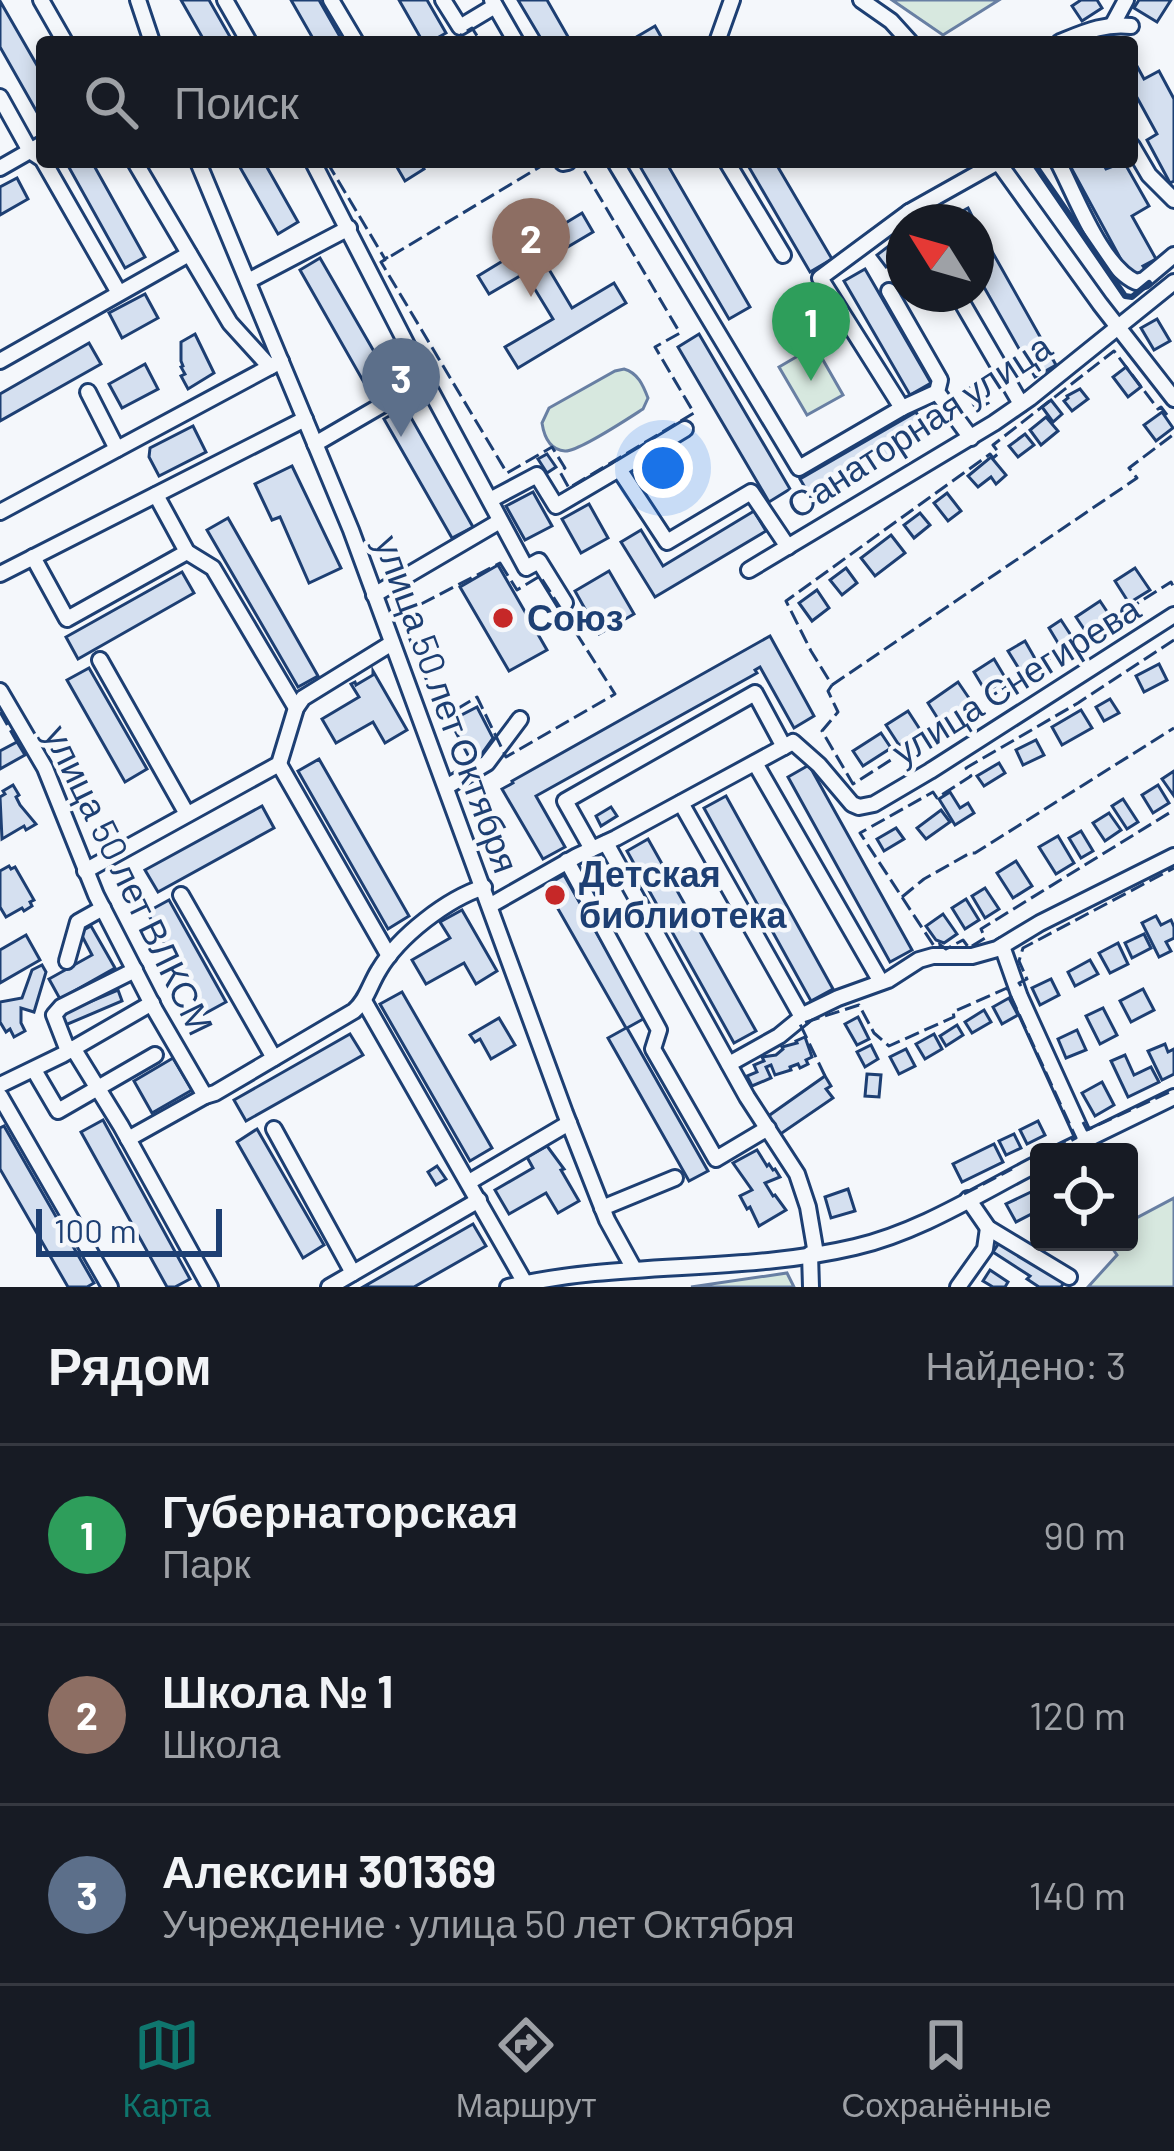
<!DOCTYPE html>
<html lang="ru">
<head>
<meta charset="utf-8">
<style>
  :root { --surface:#171b24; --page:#20242c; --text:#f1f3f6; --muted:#9ea1a6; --line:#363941; --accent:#0f766e }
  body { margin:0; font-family:Barlow,sans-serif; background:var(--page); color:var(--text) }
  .controls { position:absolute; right:36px; bottom:36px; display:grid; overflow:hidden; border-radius:12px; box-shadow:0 6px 18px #0003 }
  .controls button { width:108px; height:108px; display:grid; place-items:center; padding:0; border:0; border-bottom:3px solid var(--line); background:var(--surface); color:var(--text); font:60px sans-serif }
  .compass { position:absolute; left:886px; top:204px; width:108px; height:108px; border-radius:50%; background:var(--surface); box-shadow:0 6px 18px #0003; rotate:307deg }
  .scale { position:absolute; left:36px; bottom:30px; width:186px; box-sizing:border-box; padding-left:12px; border:6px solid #1d3f73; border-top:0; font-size:33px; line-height:42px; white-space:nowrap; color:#1d3f73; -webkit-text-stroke:9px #f4f7fb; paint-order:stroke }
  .you { position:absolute; left:663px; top:468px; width:42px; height:42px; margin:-30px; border:9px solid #fff; border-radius:50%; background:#1a73e8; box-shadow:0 0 0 18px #1a73e833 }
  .badge { display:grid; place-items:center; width:78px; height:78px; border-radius:50%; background:var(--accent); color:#fff; font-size:39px; font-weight:700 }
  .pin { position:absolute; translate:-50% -99px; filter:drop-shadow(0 3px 6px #0008) }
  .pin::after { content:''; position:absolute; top:63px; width:42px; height:36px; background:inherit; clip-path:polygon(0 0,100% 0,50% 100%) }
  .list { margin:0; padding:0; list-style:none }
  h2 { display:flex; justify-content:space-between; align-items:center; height:156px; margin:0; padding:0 48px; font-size:51px }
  h2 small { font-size:39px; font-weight:400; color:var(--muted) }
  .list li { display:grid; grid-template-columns:78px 1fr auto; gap:36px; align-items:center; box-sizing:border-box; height:180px; padding:0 48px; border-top:3px solid var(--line) }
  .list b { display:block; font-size:45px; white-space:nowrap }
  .list p { margin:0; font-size:39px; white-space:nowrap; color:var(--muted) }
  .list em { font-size:39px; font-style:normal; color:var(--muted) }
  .icon { flex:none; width:66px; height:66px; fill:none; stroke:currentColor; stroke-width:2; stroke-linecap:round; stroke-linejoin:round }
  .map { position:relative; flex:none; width:1174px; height:1287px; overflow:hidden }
  .search { position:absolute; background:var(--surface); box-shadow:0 6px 18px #0003; left:36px; right:36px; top:36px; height:132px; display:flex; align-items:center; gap:30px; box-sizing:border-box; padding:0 42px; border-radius:12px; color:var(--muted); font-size:45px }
  .sheet { height:696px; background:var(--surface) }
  nav { display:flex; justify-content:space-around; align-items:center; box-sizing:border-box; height:168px; border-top:3px solid var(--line); background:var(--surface); font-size:33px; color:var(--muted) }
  nav a { display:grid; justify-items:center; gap:6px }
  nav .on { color:var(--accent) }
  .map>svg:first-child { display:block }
  .green { fill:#d7e8df; stroke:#687fa3; stroke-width:3 }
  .building { fill:#d5e0f0; stroke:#1d3f73; stroke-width:3 }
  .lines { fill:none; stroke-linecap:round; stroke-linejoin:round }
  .minor-casing { stroke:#1d3f73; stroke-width:20 }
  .minor { stroke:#f4f7fb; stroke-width:14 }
  .fence { stroke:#1d3f73; stroke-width:3; stroke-dasharray:15 6; stroke-linecap:butt }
  .wall { stroke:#1d3f73; stroke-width:6 }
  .poi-dot { fill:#c62828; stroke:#f4f7fb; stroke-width:4.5 }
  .labels { text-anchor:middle; stroke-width:9; stroke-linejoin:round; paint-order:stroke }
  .street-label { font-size:36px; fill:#1d3f73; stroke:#f4f7fb }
  .poi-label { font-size:36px; font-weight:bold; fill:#1d3f73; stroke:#f4f7fb; text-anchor:start }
</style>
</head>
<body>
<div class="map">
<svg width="1174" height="1287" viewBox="0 0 1174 1287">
  <rect width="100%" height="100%" fill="#f4f7fb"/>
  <g class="green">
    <path d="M892,0H999L943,35Z"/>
    <path d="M815,346L843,395L807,415L779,367Z"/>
    <path d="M624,369C638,373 643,385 648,398L643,409C629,418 578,452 565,451C550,450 544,436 542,423L549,408L615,371Z"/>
    <path d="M1174,1198V1287H1088L1117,1255L1108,1242H1129V1222Z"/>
    <path d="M787,1273L794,1287H691Z"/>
  </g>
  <g class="building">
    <path d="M181,0H209L233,42H205Z"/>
    <path d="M291,0H319L343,42H315Z"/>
    <path d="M399,0H427L446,33L430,42H423Z"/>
    <path d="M518,0H547L571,42H543Z"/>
    <path d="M1081,0H1097L1102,8L1082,21L1072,6Z"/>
    <path d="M1139,0H1171L1157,22L1134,8Z"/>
    <path d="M0,1L42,74V121L0,47Z"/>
    <path d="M655,26L664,42H628Z"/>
    <path d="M1132,57L1144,79L1159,71L1174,99V181L1170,183L1147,140L1157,134L1134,92L1132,93Z"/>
    <path d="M66,162H92L145,257L125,268Z"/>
    <path d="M237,162H264L298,222L278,234Z"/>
    <path d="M394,162H420L424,169L405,181Z"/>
    <path d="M666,162L750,307L729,319L638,163Z"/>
    <path d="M746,162H775L832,259L810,272Z"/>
    <path d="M1068,162H1102L1106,169L1124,162L1149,206L1132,216L1156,259L1143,266L1146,270L1131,278Z"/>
    <path d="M17,178L28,199L0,215V187Z"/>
    <path d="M968,208L975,222H948L946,220Z"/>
    <path d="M582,213L593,232L544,261L572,308L614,283L626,303L518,368L505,347L553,319L525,273L489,294L478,276Z"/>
    <path d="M976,223L1056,365L1035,377L976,273Z"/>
    <path d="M890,245L899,257L886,267L877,255Z"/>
    <path d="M320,258L387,374L366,386L300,270Z"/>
    <path d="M865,269L931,383L910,395L844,281Z"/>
    <path d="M145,294L158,318L122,338L109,313Z"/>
    <path d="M1157,319L1170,341L1154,350L1141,328Z"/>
    <path d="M195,334L214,373L188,389L181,376L185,374L181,367L183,366L181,361V342Z"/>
    <path d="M699,334L790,489L769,502L678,347Z"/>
    <path d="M89,343L101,364L0,421V394Z"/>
    <path d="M145,364L158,389L122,408L109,384Z"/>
    <path d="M1126,367L1141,387L1128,397L1113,377Z"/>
    <path d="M978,384L988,403L976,409L966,390Z"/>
    <path d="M1080,389L1088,399L1072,411L1064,401L1068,398L1067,396Z"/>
    <path d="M1051,400L1062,414L1053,422L1042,407Z"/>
    <path d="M405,407L473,527L452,538L384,419Z"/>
    <path d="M916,412L928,434L813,501L800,479Z"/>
    <path d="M1162,412L1173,428L1156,441L1144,425Z"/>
    <path d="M1046,417L1058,431L1041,445L1030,430Z"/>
    <path d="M193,426L206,452L159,476L149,457L150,448Z"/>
    <path d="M1025,434L1034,445L1018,457L1009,446Z"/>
    <path d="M547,454L556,467L547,473L538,459Z"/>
    <path d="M991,457L1006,475L996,484L991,477L978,487L968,476Z"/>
    <path d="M292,466L341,568L309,583L280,517L272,520L255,484Z"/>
    <path d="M533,492L552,526L525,540L506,506Z"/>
    <path d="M947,493L961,511L948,521L934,503Z"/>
    <path d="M589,504L608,538L581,553L562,519Z"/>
    <path d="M754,511L766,531L655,597L621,542L641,530L663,566Z"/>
    <path d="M920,513L930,525L914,538L904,525Z"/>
    <path d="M228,518L318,676L298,687L207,530Z"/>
    <path d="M891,535L905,553L875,576L861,558Z"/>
    <path d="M498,565L547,650L509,671L460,587Z"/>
    <path d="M846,568L857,583L842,595L830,580Z"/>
    <path d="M1135,568L1150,590L1129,603L1115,581Z"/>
    <path d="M609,571L634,614L599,634L575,591Z"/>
    <path d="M182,572L194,593L78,659L66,637Z"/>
    <path d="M817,590L829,608L812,621L799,603Z"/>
    <path d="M1100,601L1110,616L1086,632L1076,617Z"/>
    <path d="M1061,620L1074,640L1061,648L1049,628Z"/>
    <path d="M770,636L814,716L794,728L760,667L755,670L757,673L536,796L565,847L543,859L502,789L513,783L512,781Z"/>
    <path d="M1025,641L1037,662L1021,672L1008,651Z"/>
    <path d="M994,659L1006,679L986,692L974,672Z"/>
    <path d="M1159,664L1167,680L1144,692L1136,676Z"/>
    <path d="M89,668L147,769L125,782L67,680Z"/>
    <path d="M373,671L407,730L385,743L373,722L336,743L322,719L359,697L351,684L355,682L356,685L373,675Z"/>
    <path d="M958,682L971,701L940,722L928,703Z"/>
    <path d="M1110,699L1119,713L1104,721L1096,707Z"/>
    <path d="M477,707L493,738L478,759H470L450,721Z"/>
    <path d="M1081,710L1092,728L1062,745L1052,727Z"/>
    <path d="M908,711L921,731L899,745L886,725Z"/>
    <path d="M881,733L891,748L863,766L853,751Z"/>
    <path d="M1036,740L1044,755L1023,765L1016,750Z"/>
    <path d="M17,742L25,755L0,769V751Z"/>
    <path d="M319,759L409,916L388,929L298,771Z"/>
    <path d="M999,763L1005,773L984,786L977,776Z"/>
    <path d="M809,765L912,950L890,962L788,777Z"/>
    <path d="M1174,771V796L1162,779Z"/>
    <path d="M13,785L19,795L16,797L20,805L36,824L26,830L24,826L2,839L0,797L5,794L3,791Z"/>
    <path d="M1158,785L1169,803L1153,813L1142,795Z"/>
    <path d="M950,792L960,808L968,803L974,813L955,825L939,799Z"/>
    <path d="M726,796L833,989L811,1001L704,808Z"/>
    <path d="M1123,799L1138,822L1127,829L1112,806Z"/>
    <path d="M262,806L274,828L158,892L145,870Z"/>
    <path d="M611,807L617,816L601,826L596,816Z"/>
    <path d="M941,810L950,822L926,839L917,828Z"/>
    <path d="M1109,813L1121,830L1105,841L1093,823Z"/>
    <path d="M896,828L904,839L884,851L877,839Z"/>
    <path d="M1081,831L1093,851L1081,858L1069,838Z"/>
    <path d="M1058,836L1074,863L1056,874L1039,847Z"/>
    <path d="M648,839L756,1031L734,1043L627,851Z"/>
    <path d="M1016,861L1032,886L1013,898L997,873Z"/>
    <path d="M9,866L11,869L15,867L34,900L30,902L32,906L24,911L22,908L6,917L0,907V871Z"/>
    <path d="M564,875L645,1018L627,1028L708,1171L689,1181L608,1038L626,1028L545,886Z"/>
    <path d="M985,888L999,909L985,918L972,896Z"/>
    <path d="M966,899L979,920L965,929L952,908Z"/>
    <path d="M169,900L226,1002L204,1014L147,912Z"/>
    <path d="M462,910L497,971L476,984L464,963L426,984L412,960L450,938L440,922Z"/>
    <path d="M943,914L957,934L944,943L936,940L926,926Z"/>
    <path d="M1156,916L1161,925L1171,920L1174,927V938L1166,942L1171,951L1159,957L1142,923Z"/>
    <path d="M91,926L115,968L60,999L49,979L92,955L80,932Z"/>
    <path d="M1144,934L1151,948L1132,958L1125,943Z"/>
    <path d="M26,935L40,960L0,983V950Z"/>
    <path d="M1118,943L1128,964L1110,973L1099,953Z"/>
    <path d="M1090,960L1098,974L1075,986L1068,972Z"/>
    <path d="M42,965L46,972L34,1012L21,1008V1023L25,1031L14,1037L10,1029L6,1032L0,1022V1002L22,998L32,970Z"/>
    <path d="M1051,979L1059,995L1040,1005L1032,988Z"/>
    <path d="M1143,989L1154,1010L1131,1022L1120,1001Z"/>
    <path d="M118,990L122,1001L63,1026L58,1015Z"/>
    <path d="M402,992L492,1148L470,1161L380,1004Z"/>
    <path d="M1009,998L1018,1015L1002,1024L993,1007Z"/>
    <path d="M1103,1008L1117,1035L1100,1044L1086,1016Z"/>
    <path d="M984,1010L991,1022L972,1033L965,1022Z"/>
    <path d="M858,1017L869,1039L857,1045L845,1024Z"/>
    <path d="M499,1018L515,1045L491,1059L480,1039L475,1042L470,1035Z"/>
    <path d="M957,1025L963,1035L946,1046L940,1036Z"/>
    <path d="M1077,1030L1086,1050L1066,1058L1058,1039Z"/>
    <path d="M350,1034L363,1055L246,1121L234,1100Z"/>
    <path d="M934,1034L942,1049L925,1059L916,1044Z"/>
    <path d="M805,1037L812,1057L806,1060L808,1064L800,1068L798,1064L790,1067L791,1070L775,1075L771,1065L766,1067L771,1078L752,1086L747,1076L757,1072L754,1065L764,1061L762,1057L776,1055L783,1049L782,1047L797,1043L796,1041Z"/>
    <path d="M1165,1044L1168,1052L1174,1049V1074L1162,1080L1148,1051Z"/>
    <path d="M871,1045L878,1059L865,1067L857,1052Z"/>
    <path d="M906,1049L915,1066L899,1074L890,1057Z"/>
    <path d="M1125,1055L1134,1075L1151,1067L1159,1082L1128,1097L1111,1061Z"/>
    <path d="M173,1058L192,1090L152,1113L134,1081Z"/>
    <path d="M867,1074L881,1075L879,1097L865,1096Z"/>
    <path d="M825,1076L831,1086L826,1089L833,1098L779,1135L767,1117Z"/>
    <path d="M1102,1082L1114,1105L1095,1116L1082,1093Z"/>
    <path d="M103,1120L190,1279L175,1287H167L81,1132Z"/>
    <path d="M1038,1121L1045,1135L1027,1144L1020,1130Z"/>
    <path d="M4,1126L94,1283L87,1287H68L0,1169V1128Z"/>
    <path d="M257,1129L324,1245L303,1258L237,1142Z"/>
    <path d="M1014,1134L1021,1148L1006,1155L999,1141Z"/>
    <path d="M994,1144L1003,1162L962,1182L953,1164Z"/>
    <path d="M547,1146L564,1169L561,1170L579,1201L558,1213L546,1193L509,1214L495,1190L533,1168L527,1157Z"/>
    <path d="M757,1150L767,1166L769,1164L773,1170L775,1169L780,1177L765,1183L773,1196L775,1195L786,1210L759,1226L750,1207L747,1209L740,1196L752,1190L733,1163Z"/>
    <path d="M437,1166L446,1179L436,1185L428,1172Z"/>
    <path d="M848,1189L855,1211L831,1218L825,1197Z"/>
    <path d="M1031,1192L1039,1210L1016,1222L1006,1204Z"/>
    <path d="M473,1224L486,1246L414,1287H363Z"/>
    <path d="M1001,1240L1065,1281L1061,1287H1039L1027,1279L1030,1276L993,1252Z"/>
    <path d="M990,1270L1008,1282L1005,1287H993L983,1281Z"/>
  </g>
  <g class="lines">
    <g class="minor-casing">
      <g id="minor">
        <path d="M41,0L65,42"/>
        <path d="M138,0L152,42"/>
        <path d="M225,0L249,42"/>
        <path d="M331,0L356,42"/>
        <path d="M443,0L460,27L495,6"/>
        <path d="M492,0L516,42"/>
        <path d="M861,0L891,21L910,42"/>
        <path d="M1113,24L1126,0"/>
        <path d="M717,42L732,0"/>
        <path d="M1060,42C1085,32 1104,23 1131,26"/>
        <path d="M0,97L30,151L42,159"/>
        <path d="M1132,146L1149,175L1174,200"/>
        <path d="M44,162L119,293"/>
        <path d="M135,162L230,323L270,367"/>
        <path d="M198,162L351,530L565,1113L607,1220L634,1269"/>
        <path d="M313,162L425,380L526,568L539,561L565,603"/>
        <path d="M615,162L799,468L902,408L937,392"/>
        <path d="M727,162L783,255"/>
        <path d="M998,162L1100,304L1174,399"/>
        <path d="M1058,162C1076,196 1101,266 1136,282L1144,280L1174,255"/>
        <path d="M563,163L568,162"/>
        <path d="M0,168L42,144"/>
        <path d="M915,222L909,212L998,162"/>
        <path d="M248,281L349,228"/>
        <path d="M889,291L940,380L937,392L971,438"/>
        <path d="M957,294L1021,404"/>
        <path d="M0,361L189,254"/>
        <path d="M88,392L117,449"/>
        <path d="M902,408L820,278L909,212"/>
        <path d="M315,444L425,380"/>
        <path d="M619,469L685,429"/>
        <path d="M156,495L187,552L213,568L296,708"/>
        <path d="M490,500L537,475L556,506L619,469L667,542L751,492L788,547"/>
        <path d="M0,512L281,361"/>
        <path d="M33,557L67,619L187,552"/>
        <path d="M749,570L994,423L1030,398L1174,282"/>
        <path d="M0,574L305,419"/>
        <path d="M374,595L500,521"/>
        <path d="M100,660L187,814"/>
        <path d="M0,691L45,768L96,895L155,1010L205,1096"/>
        <path d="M755,763L881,982"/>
        <path d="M279,764L389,956"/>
        <path d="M446,787L487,763L520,719"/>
        <path d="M681,803L802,1017"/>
        <path d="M606,843L747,1097L797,1174L808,1207L816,1254"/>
        <path d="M592,849L565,801L755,693L784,747"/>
        <path d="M567,861L659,1030L653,1049L716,1159L768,1128"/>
        <path d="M85,871L279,764L296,708L303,698L392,643"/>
        <path d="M181,895L274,1058"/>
        <path d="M491,905L577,856L616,838L793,742L819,765L852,804L859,807L874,804L930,771L1174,615"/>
        <path d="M1002,946L1020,997L1085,1140"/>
        <path d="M67,961L78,922L103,908"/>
        <path d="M364,1001L525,1283"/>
        <path d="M73,1048L121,1126L210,1287"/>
        <path d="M68,1051L54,1015L61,1007L135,970"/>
        <path d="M729,1064L779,1036L807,1013L838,998L888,980L919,960L933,956H972L997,949L1040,923L1174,856"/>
        <path d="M34,1070L58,1111L155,1055"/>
        <path d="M0,1085L62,1055L152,1003"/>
        <path d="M0,1096L110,1287"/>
        <path d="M274,1129L353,1273"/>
        <path d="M128,1139L205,1096L215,1093L354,1011C367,1000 370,984 379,970C399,936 447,899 484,887"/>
        <path d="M1061,1152L1174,1097"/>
        <path d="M469,1182L569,1123"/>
        <path d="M968,1199L988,1228L1069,1277"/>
        <path d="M602,1208L675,1178"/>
        <path d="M810,1254L811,1287"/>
        <path d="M329,1287L479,1200"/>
        <path d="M508,1287C622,1260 741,1274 855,1247C920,1232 980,1193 1039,1163"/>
        <path d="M958,1287L985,1249L988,1228"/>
      </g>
    </g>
    <use href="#minor" class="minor"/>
    <g class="fence">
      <path d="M449,42L472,28L481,42"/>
      <path d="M327,162L385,259L388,257"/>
      <path d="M548,162L381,262L507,473L552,447L565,468L560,472L569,488L694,413L655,347L680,333L579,162"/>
      <path d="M1167,415L1161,407L1158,409L1114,351L993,445L999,453L993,458L990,454L786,601L811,651L832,685L828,691L838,712L822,731L853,784L1171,582L1174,588"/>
      <path d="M500,563L517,590L540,576L615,694L506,757L477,697L442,718L400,615Z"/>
      <path d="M1174,640L1078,703L966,768L971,776L937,798L933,792L860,833L934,946L939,944L946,949L963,940L969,948L985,938L981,929L1174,810"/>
      <path d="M832,685L1137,478L1129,468L1174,434"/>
      <path d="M0,712L17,742"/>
      <path d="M902,897L924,879L970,853H975L1174,728"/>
      <path d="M1021,986L1019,983L1027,979L1019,961L1023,948L1174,868"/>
      <path d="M825,1076L800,1024L859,1005L874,1033L889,1046L954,1017L953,1012L1007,988L1076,1138L1049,1152"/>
      <path d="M1083,1122L1087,1130L1174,1090"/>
      <path d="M964,1194L1012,1169"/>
    </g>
    <path class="wall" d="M1033,162L1125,296L1132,297L1149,283"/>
  </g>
  <g class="poi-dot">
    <circle cx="503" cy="618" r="12"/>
    <circle cx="555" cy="895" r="12"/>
  </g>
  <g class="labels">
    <g class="street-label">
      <text transform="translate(919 426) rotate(-33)" y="13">Санаторная улица</text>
      <text transform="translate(1016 680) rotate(-32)" y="13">улица Снегирева</text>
      <text transform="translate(447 704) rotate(70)" y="13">улица 50 лет Октября</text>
      <text transform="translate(129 880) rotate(64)" y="13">улица 50 лет ВЛКСМ</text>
    </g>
    <g class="poi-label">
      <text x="527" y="631">Союз</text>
      <text x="579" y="887">Детская<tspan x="579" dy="41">библиотека</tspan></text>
    </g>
  </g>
</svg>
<div class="controls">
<button><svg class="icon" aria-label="locate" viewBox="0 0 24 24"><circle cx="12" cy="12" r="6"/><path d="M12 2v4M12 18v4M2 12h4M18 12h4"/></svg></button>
</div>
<svg class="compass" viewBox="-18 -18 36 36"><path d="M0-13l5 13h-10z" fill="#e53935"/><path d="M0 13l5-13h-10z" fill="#9ea1a6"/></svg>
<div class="scale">100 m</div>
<div class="you"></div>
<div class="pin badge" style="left:811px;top:381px;background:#2e9e5b">1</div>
<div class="pin badge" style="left:531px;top:297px;background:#8d6e63">2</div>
<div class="pin badge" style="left:401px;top:437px;background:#5c6f8a">3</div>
<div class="search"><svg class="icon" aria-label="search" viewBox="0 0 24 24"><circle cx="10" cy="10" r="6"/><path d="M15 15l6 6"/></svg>Поиск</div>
</div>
<section class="sheet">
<h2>Рядом<small>Найдено: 3</small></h2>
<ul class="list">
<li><span class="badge" style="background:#2e9e5b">1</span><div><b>Губернаторская</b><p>Парк</p></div><em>90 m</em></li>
<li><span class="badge" style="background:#8d6e63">2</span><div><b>Школа № 1</b><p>Школа</p></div><em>120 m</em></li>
<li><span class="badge" style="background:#5c6f8a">3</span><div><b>Алексин 301369</b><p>Учреждение · улица 50 лет Октября</p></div><em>140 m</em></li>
</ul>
</section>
<nav>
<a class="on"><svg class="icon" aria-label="map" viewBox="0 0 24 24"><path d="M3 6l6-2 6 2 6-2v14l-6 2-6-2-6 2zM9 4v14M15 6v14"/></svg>Карта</a>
<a><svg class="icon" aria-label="directions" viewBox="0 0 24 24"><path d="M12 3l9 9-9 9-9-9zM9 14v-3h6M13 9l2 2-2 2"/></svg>Маршрут</a>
<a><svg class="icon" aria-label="saved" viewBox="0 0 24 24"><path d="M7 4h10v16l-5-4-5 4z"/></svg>Сохранённые</a>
</nav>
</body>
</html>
